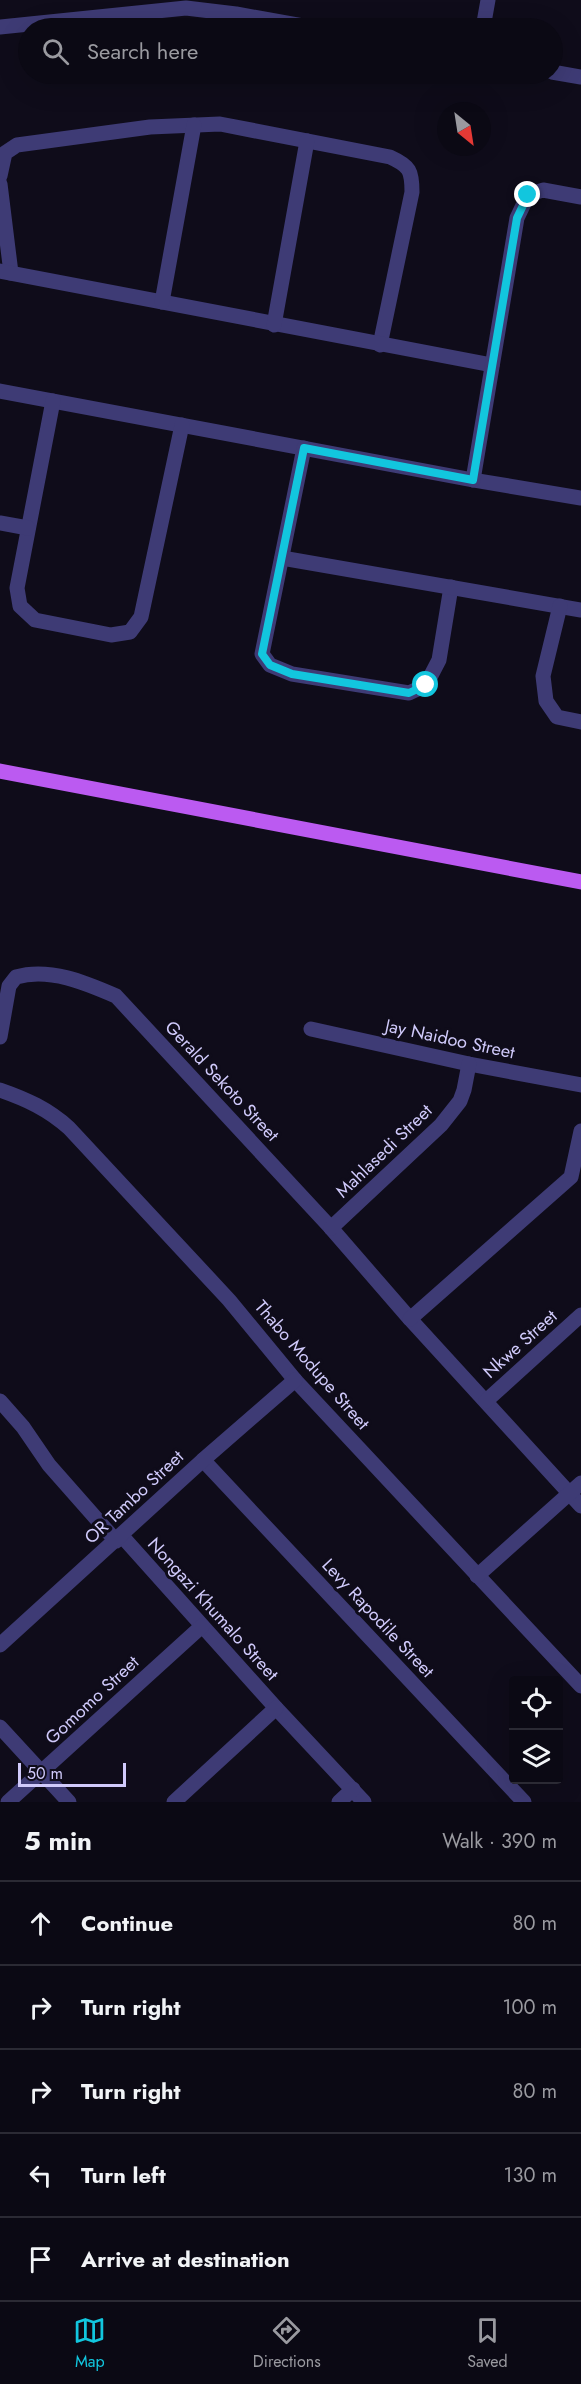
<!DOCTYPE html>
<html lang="en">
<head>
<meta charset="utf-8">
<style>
  :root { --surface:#0b0914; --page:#14121d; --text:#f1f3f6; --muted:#9a9aa0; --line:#2b2a34; --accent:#12c6de }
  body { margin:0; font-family:Jost,sans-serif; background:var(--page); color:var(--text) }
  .controls { position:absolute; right:18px; bottom:18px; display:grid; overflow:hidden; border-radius:6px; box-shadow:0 6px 24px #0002 }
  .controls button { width:54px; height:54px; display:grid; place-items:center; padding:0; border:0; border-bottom:2px solid var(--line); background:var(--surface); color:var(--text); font:30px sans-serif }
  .compass { position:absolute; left:437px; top:102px; width:54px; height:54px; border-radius:50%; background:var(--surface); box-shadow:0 6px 24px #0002; rotate:150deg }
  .scale { position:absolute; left:18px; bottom:15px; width:108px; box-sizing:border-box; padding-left:6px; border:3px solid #d0cafb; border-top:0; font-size:16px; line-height:21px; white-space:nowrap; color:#d0cafb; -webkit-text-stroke:4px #0f0c1a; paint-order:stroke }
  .stop { position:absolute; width:18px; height:18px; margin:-14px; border:4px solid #12c6de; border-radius:50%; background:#fff }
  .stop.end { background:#12c6de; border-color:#fff; box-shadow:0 2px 6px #0008 }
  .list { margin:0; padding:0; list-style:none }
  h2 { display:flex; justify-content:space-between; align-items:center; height:78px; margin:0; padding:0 24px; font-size:26px }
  h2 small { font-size:20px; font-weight:400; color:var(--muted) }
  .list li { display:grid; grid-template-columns:39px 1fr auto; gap:18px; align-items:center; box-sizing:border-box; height:84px; padding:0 24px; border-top:2px solid var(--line) }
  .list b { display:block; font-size:22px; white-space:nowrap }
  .list em { font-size:20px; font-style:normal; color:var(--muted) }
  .icon { flex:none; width:33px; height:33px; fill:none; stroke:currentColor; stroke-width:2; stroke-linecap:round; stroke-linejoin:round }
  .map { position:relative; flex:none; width:581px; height:1802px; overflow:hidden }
  .search { position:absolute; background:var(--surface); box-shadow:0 6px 24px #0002; left:18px; right:18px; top:18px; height:66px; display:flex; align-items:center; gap:15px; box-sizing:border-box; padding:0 21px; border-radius:33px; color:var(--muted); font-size:22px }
  .sheet { height:498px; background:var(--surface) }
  nav { display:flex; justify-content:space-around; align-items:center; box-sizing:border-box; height:84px; border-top:2px solid var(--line); background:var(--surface); font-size:16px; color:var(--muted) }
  nav a { display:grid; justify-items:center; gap:3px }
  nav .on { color:var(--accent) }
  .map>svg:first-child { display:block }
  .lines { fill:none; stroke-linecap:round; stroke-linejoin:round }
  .minor { stroke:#3e3b75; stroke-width:15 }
  .major { stroke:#bb5af1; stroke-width:15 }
  .route { stroke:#12c6de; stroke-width:8 }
  .labels { text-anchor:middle; stroke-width:6; stroke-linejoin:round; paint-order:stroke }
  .street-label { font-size:18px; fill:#d0cafb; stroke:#0f0c1a }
</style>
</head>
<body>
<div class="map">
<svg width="581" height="1802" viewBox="0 0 581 1802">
  <rect width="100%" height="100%" fill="#0f0c1a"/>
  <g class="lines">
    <g class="minor">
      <path d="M0,27L186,8L236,14L314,28"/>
      <path d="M483,28L488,0"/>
      <path d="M552,72L581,77"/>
      <path d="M0,176L5,153L17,145L150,127L220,124L390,157C410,166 412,171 412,192L380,345"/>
      <path d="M0,184L11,273"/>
      <path d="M0,271L492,365"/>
      <path d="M162,302L194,125"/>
      <path d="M274,325L307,141"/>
      <path d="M0,391L473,480L581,498"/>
      <path d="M53,401L17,588L20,606L35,620L111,635L130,632L141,617L182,425"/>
      <path d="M304,448L262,654L270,665L292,674L409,693L426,685L439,660L451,587"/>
      <path d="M473,480L517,218L528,195L543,190L581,197"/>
      <path d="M0,523L28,528"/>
      <path d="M282,558L581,610"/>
      <path d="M560,606L543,676L546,701L557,717L581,722"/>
      <path d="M311,1029L469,1064L581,1085"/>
      <path d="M0,1037L9,986L16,977C49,967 86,983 116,996L331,1228L410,1319L581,1506"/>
      <path d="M0,1090C26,1099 48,1109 69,1128L229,1300L295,1380L581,1686"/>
      <path d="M331,1228L441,1125L460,1101L464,1090L469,1064"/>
      <path d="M410,1319L571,1177L581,1131"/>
      <path d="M0,1401L23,1427L49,1465L116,1541"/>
      <path d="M486,1401L581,1315"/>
      <path d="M203,1460L524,1802"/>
      <path d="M121,1535L276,1708L364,1802"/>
      <path d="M477,1576L581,1483"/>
      <path d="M0,1645L203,1460L295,1380"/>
      <path d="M0,1727L69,1802"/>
      <path d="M8,1802L202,1626"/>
      <path d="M174,1802L276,1708"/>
      <path d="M339,1802L353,1789"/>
    </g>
    <path class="major" d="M0,771L581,882"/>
  </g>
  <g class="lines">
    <path class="route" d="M426,685L409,693L292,674L270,665L262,654L304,448L473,480L517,218L528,195"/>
  </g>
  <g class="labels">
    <g class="street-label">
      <text transform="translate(450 1039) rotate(12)" y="6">Jay Naidoo Street</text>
      <text transform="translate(222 1081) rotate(47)" y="6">Gerald Sekoto Street</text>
      <text transform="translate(384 1151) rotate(-44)" y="6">Mahlasedi Street</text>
      <text transform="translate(520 1344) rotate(-42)" y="6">Nkwe Street</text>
      <text transform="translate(312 1365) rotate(49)" y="6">Thabo Modupe Street</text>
      <text transform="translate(134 1497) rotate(-43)" y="6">OR Tambo Street</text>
      <text transform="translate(213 1609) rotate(48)" y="6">Nongazi Khumalo Street</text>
      <text transform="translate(378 1618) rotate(47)" y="6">Levy Rapodile Street</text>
      <text transform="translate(92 1700) rotate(-43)" y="6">Gomomo Street</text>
    </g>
  </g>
</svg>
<div class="controls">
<button><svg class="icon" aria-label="locate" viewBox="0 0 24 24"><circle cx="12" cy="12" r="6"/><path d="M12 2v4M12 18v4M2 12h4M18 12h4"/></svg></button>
<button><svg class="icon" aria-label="layers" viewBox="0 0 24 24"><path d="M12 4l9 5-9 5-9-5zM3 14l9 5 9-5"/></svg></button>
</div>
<svg class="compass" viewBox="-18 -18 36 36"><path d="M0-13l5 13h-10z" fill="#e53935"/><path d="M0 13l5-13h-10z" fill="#9a9aa0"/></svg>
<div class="scale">50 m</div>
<div class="stop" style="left:426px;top:685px"></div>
<div class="stop end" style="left:528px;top:195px"></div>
<div class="search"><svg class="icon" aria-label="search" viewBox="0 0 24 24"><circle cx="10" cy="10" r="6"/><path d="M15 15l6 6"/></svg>Search here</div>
</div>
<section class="sheet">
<h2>5 min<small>Walk · 390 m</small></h2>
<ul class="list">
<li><svg class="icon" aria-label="ahead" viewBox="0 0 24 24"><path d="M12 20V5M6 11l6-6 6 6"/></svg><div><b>Continue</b></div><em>80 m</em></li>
<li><svg class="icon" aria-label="right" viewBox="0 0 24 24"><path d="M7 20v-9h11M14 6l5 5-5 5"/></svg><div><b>Turn right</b></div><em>100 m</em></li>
<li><svg class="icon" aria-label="right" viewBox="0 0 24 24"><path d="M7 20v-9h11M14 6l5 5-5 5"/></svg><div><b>Turn right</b></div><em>80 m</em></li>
<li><svg class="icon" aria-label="left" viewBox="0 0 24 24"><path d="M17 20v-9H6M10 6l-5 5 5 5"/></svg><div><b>Turn left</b></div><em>130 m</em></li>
<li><svg class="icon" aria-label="arrive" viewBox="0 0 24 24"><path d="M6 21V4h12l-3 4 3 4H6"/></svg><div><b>Arrive at destination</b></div></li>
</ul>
</section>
<nav>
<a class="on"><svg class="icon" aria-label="map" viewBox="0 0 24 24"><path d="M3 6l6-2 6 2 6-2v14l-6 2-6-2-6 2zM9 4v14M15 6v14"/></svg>Map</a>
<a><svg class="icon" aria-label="directions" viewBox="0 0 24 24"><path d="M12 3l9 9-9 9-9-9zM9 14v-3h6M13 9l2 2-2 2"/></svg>Directions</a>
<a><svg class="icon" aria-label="saved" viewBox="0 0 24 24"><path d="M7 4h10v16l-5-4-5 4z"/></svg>Saved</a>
</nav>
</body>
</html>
